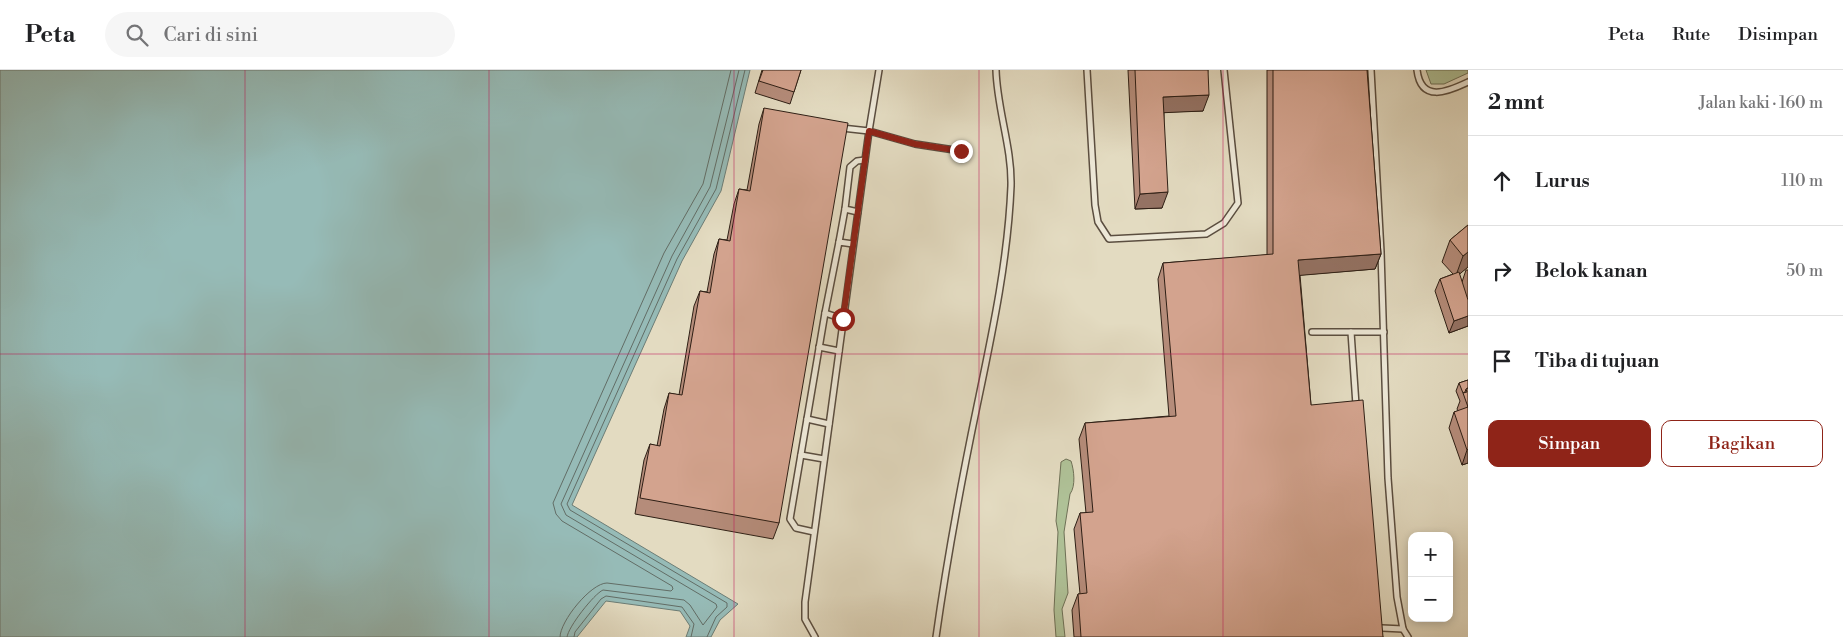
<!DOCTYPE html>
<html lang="id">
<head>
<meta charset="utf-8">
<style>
  :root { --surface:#fff; --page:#f6f6f6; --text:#202124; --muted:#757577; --line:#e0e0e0; --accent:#8f2418 }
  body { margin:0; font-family:"Libre Bodoni",serif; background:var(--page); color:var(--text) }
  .controls { position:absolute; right:15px; bottom:15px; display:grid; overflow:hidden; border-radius:10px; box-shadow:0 2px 8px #0003 }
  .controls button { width:45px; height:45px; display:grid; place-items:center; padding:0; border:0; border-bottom:1px solid var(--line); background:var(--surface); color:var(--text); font:25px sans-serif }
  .stop { position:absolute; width:15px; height:15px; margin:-11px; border:4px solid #8f2418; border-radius:50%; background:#fff }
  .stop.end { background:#8f2418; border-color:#fff; box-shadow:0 1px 5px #0008 }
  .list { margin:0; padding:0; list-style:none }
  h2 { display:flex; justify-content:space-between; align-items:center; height:65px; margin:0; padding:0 20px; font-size:21px }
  h2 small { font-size:16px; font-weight:400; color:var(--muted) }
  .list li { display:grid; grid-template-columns:32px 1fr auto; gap:15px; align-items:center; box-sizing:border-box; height:90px; padding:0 20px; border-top:1px solid var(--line) }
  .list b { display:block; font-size:19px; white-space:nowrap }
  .list em { font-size:16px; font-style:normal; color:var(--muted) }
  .actions { display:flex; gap:10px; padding:15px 20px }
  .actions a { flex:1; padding:11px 0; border:1px solid var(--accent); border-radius:10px; text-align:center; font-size:18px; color:var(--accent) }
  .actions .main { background:var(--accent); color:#fff }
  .icon { flex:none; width:28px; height:28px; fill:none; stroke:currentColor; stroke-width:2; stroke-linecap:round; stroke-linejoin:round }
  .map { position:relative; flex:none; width:1468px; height:567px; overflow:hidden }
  header { display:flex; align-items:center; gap:30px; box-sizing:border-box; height:70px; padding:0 25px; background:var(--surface); border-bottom:1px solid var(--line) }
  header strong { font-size:24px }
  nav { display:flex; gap:28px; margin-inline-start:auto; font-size:18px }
  .search { width:350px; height:45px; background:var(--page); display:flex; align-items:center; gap:12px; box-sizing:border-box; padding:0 18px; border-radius:28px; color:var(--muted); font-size:19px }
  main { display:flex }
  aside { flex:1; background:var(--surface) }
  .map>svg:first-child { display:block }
  .green { fill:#afc197; stroke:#6e7056 }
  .water { fill:#96bbb7; stroke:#6c7d76 }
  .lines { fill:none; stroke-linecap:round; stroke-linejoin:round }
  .shore { stroke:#626d66; stroke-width:1 }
  .service-casing { stroke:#5b4e40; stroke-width:8 }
  .service { stroke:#ede8d7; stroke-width:5 }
  .wall { fill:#b58c7a; stroke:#2e1f15 }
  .shaded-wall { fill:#947263; stroke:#2e1f15 }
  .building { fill:#d3a38e; stroke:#2e1f15 }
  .route { stroke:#8f2418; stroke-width:6 }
  .grid { fill:none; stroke:#c2185b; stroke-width:1; stroke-opacity:0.55 }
</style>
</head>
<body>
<header>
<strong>Peta</strong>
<div class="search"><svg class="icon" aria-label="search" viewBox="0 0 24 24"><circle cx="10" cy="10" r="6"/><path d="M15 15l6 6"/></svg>Cari di sini</div>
<nav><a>Peta</a><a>Rute</a><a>Disimpan</a></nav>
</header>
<main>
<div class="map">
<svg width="1468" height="567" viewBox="0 0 1468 567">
  <rect width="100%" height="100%" fill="#e3dbc1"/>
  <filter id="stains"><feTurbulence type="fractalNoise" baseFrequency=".004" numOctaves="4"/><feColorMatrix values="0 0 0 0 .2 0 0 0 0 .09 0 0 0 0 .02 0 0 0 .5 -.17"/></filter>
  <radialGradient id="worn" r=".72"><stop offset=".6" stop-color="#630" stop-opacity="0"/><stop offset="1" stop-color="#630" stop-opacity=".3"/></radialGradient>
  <g class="green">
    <path d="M1426,0H1468V3L1444,14H1431Z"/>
    <path d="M1066,389L1071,391C1074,400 1076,416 1070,424L1064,462L1068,523L1062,539L1065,567H1056L1054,540L1058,462L1056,451L1061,392Z"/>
  </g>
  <path class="water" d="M0,0H750L721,121L682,191L572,435L738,534L720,550L711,567H686L690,556L680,541L606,531L577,567H0Z"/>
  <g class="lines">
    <g class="shore">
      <path d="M560,567C560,551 591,513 607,513L671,521L673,519L672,516L562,451L556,444L553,433L664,183L703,114L731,0"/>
      <path d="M567,567C568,557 594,524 603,520L684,530L690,535L703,555L717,537L716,534L566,445L561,434L672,186L710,117L739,0"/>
      <path d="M574,567L575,562L601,529L606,526L682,537L694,554L691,567"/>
      <path d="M707,567L716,547L727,537V533L570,440L567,434L677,189L716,119L745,0"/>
    </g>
    <g class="service-casing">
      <g id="service">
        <path d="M1087,0L1095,135L1098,152L1109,169L1206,164L1224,153L1238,133L1224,0"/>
        <path d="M1371,0L1381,182L1388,408L1397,527L1403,559L1408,567"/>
        <path d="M1417,0C1421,33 1447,22 1468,12"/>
        <path d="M842,58L869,61L915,74L961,81"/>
        <path d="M858,142L845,139L850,97L857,91L865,90"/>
        <path d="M839,172L845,139"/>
        <path d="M843,249L825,243L839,172L853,174"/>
        <path d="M1312,262H1384"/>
        <path d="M1351,262L1356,335"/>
        <path d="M819,277L839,281"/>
        <path d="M807,349L829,354"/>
        <path d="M801,385L824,389"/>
        <path d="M814,462L796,458L790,449L825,243"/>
        <path d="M1382,558L1403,559"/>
        <path d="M815,567L805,549V532L869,61L879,0"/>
        <path d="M936,567C947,489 961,413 977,336C992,264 1008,190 1011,116C1012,77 997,39 996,0"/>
      </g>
    </g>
    <use href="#service" class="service"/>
  </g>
  <g class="wall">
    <path d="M762,0H801L790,34L755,23Z"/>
    <path d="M1128,0H1208L1203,41L1164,42L1162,138L1135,139Z"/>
    <path d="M1267,0H1367L1381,184L1375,199L1300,205L1311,335L1383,567H1074L1072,540L1078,524H1080L1074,459L1080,443H1086L1079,369L1085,353L1169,346L1158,209L1163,193L1267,185Z"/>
    <path d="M764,38L779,453L773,469L635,444L644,390L650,374L657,376L664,339L669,323L679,325L694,236L700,221L707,222L714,184L719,169L727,170L734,134L739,119L747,120L759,54Z"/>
    <path d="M1468,155V197L1459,204L1462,212L1466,200H1468V256L1449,263L1435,221L1440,209L1453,204L1442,192L1450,170Z"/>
    <path d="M1468,310V393L1462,395L1449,358L1454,342L1458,341L1457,339L1460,331L1456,321L1459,313Z"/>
  </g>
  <g class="shaded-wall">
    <path d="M1209,25L1203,41L1157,43L1163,27Z"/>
    <path d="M1168,122L1162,138L1135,139L1140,124Z"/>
    <path d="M1468,182V197L1455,208L1463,186Z"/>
    <path d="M1381,184L1375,199L1293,206L1298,190Z"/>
    <path d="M1468,246V256L1449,263L1454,251Z"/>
    <path d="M1468,379V393L1462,395L1467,380Z"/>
  </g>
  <g class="building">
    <path d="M763,0H801L794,22L759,11Z"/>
    <path d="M1135,0H1208L1209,25L1163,27L1168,122L1140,124Z"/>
    <path d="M1273,0H1367L1381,184L1298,190L1311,335L1363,330L1383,567H1081L1078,524L1087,523L1080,443L1093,442L1085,353L1176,346L1163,193L1273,184Z"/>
    <path d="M764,38L848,53L779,453L640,428L650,374L660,376L669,323L682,325L700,221L710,223L719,169L730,171L739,119L750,121Z"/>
    <path d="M1468,155V182L1463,186L1450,170Z"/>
    <path d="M1459,202L1468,230V246L1454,251L1440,209Z"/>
    <path d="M1468,310V318L1466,319L1465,322L1463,323L1459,313Z"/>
    <path d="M1468,318V379L1467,380L1454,342L1468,337L1463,323L1467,322L1466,319Z"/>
  </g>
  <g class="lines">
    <path class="route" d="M843,249L869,61L915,74L961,81"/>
  </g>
  <path class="grid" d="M245,0V567M489,0V567M734,0V567M979,0V567M1223,0V567M0,284H1468"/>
  <rect width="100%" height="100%" filter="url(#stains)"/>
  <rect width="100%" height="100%" fill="url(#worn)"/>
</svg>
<div class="controls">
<button>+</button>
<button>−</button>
</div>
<div class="stop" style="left:843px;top:249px"></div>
<div class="stop end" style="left:961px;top:81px"></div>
</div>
<aside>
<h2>2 mnt<small>Jalan kaki · 160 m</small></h2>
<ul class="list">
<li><svg class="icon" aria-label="ahead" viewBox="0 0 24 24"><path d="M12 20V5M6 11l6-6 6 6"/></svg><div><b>Lurus</b></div><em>110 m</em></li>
<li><svg class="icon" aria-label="right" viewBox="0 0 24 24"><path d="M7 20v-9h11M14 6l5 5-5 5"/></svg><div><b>Belok kanan</b></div><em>50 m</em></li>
<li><svg class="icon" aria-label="arrive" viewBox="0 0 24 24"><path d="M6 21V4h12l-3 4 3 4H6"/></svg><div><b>Tiba di tujuan</b></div></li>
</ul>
<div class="actions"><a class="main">Simpan</a><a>Bagikan</a></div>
</aside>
</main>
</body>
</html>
